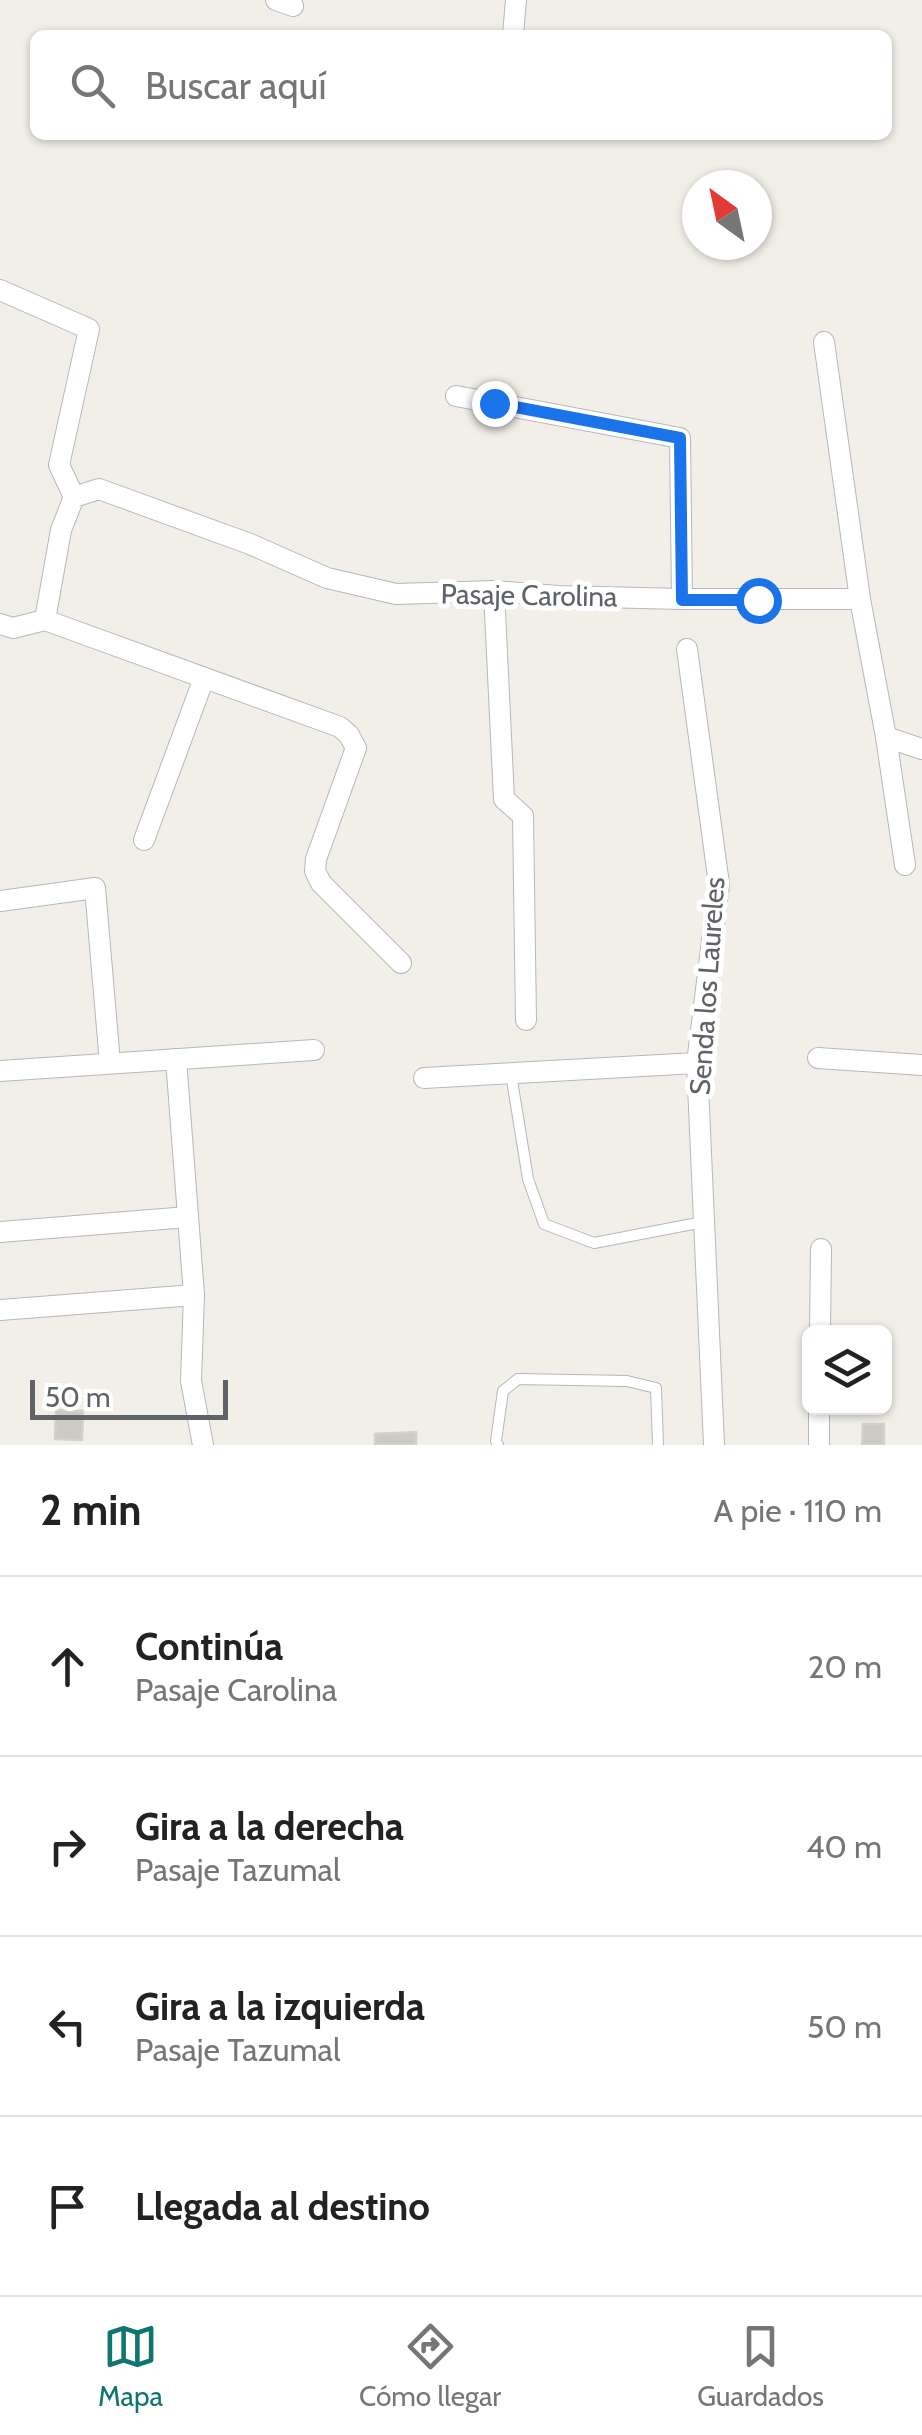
<!DOCTYPE html>
<html lang="es">
<head>
<meta charset="utf-8">
<style>
  :root { --surface:#fff; --page:#f2f2f2; --text:#222; --muted:#767676; --line:#e0e0e0; --accent:#0f766e }
  body { margin:0; font-family:Cabin,sans-serif; background:var(--page); color:var(--text) }
  .controls { position:absolute; right:30px; bottom:30px; display:grid; overflow:hidden; border-radius:15px; box-shadow:0 2px 8px #0004 }
  .controls button { width:90px; height:90px; display:grid; place-items:center; padding:0; border:0; border-bottom:2px solid var(--line); background:var(--surface); color:var(--text); font:50px sans-serif }
  .compass { position:absolute; left:682px; top:170px; width:90px; height:90px; border-radius:50%; background:var(--surface); box-shadow:0 2px 8px #0004; rotate:327deg }
  .scale { position:absolute; left:30px; bottom:25px; width:198px; box-sizing:border-box; padding-left:10px; border:5px solid #5f6368; border-top:0; font-size:28px; line-height:35px; white-space:nowrap; color:#5f6368; -webkit-text-stroke:8px #fff; paint-order:stroke }
  .stop { position:absolute; width:30px; height:30px; margin:-22px; border:8px solid #1a73e8; border-radius:50%; background:#fff }
  .stop.end { background:#1a73e8; border-color:#fff; box-shadow:0 2px 10px #0008 }
  .list { margin:0; padding:0; list-style:none }
  h2 { display:flex; justify-content:space-between; align-items:center; height:130px; margin:0; padding:0 40px; font-size:42px }
  h2 small { font-size:32px; font-weight:400; color:var(--muted) }
  .list li { display:grid; grid-template-columns:65px 1fr auto; gap:30px; align-items:center; box-sizing:border-box; height:180px; padding:0 40px; border-top:2px solid var(--line) }
  .list b { display:block; font-size:38px; white-space:nowrap }
  .list p { margin:0; font-size:32px; white-space:nowrap; color:var(--muted) }
  .list em { font-size:32px; font-style:normal; color:var(--muted) }
  .icon { flex:none; width:55px; height:55px; fill:none; stroke:currentColor; stroke-width:2; stroke-linecap:round; stroke-linejoin:round }
  .map { position:relative; flex:none; width:922px; height:1445px; overflow:hidden }
  .search { position:absolute; background:var(--surface); box-shadow:0 2px 8px #0004; left:30px; right:30px; top:30px; height:110px; display:flex; align-items:center; gap:25px; box-sizing:border-box; padding:0 35px; border-radius:15px; color:var(--muted); font-size:38px }
  .sheet { height:850px; background:var(--surface) }
  nav { display:flex; justify-content:space-around; align-items:center; box-sizing:border-box; height:140px; border-top:2px solid var(--line); background:var(--surface); font-size:28px; color:var(--muted) }
  nav a { display:grid; justify-items:center; gap:5px }
  nav .on { color:var(--accent) }
  .map>svg:first-child { display:block }
  .building { fill:#cccac5; stroke:#d6d1c6; stroke-width:2.5 }
  .lines { fill:none; stroke-linecap:round; stroke-linejoin:round }
  .lane-casing { stroke:#b5b8bc; stroke-width:12 }
  .street-casing { stroke:#b5b8bc; stroke-width:22 }
  .lane { stroke:#fff; stroke-width:10 }
  .street { stroke:#fff; stroke-width:20 }
  .route { stroke:#1a73e8; stroke-width:12 }
  .labels { text-anchor:middle; stroke-width:10; stroke-linejoin:round; paint-order:stroke }
  .street-label { font-size:28px; fill:#5f6368; stroke:#fff }
</style>
</head>
<body>
<div class="map">
<svg width="922" height="1445" viewBox="0 0 922 1445">
  <rect width="100%" height="100%" fill="#f1efe8"/>
  <g class="building">
    <path d="M56,1410L83,1411L82,1440L55,1439Z"/>
    <path d="M863,1424H884V1445H862Z"/>
    <path d="M416,1432V1445H375V1434Z"/>
  </g>
  <g class="lines">
    <g class="lane-casing">
      <g id="lane">
        <path d="M511,1074L528,1179L544,1224L594,1243L703,1222"/>
        <path d="M498,1445L496,1441L503,1391L518,1379L627,1381L656,1388L658,1445"/>
      </g>
    </g>
    <g class="street-casing">
      <g id="street">
        <path d="M276,0L293,6"/>
        <path d="M513,35L516,0"/>
        <path d="M0,290L89,329L59,465L74,497"/>
        <path d="M824,342L860,599"/>
        <path d="M456,396L680,438L682,599"/>
        <path d="M494,591L504,799L523,816L526,1020"/>
        <path d="M45,620L61,530L74,497L99,489L250,544L327,578L396,594L494,591L558,596L682,599H860L886,737L905,865"/>
        <path d="M0,624L13,628L45,620L340,727L349,735L356,748L316,859L315,871L321,883L401,963"/>
        <path d="M687,649L719,884L697,1063L714,1445"/>
        <path d="M886,737L922,749"/>
        <path d="M144,840L204,678"/>
        <path d="M0,901L95,888L110,1063"/>
        <path d="M818,1058L922,1065"/>
        <path d="M176,1059L194,1295L191,1381L203,1445"/>
        <path d="M0,1071L314,1050"/>
        <path d="M424,1078L697,1063"/>
        <path d="M0,1232L188,1217"/>
        <path d="M0,1310L194,1295"/>
        <path d="M820,1332L821,1249"/>
        <path d="M819,1445V1408"/>
      </g>
    </g>
    <use href="#lane" class="lane"/>
    <use href="#street" class="street"/>
  </g>
  <g class="lines">
    <path class="route" d="M494,403L680,438L682,600H758"/>
  </g>
  <g class="labels">
    <g class="street-label">
      <text transform="translate(529 595) rotate(1)" y="10">Pasaje Carolina</text>
      <text transform="translate(707 986) rotate(-86)" y="10">Senda los Laureles</text>
    </g>
  </g>
</svg>
<div class="controls">
<button><svg class="icon" aria-label="layers" viewBox="0 0 24 24"><path d="M12 4l9 5-9 5-9-5zM3 14l9 5 9-5"/></svg></button>
</div>
<svg class="compass" viewBox="-18 -18 36 36"><path d="M0-13l5 13h-10z" fill="#e53935"/><path d="M0 13l5-13h-10z" fill="#767676"/></svg>
<div class="scale">50 m</div>
<div class="stop" style="left:758px;top:600px"></div>
<div class="stop end" style="left:494px;top:403px"></div>
<div class="search"><svg class="icon" aria-label="search" viewBox="0 0 24 24"><circle cx="10" cy="10" r="6"/><path d="M15 15l6 6"/></svg>Buscar aquí</div>
</div>
<section class="sheet">
<h2>2 min<small>A pie · 110 m</small></h2>
<ul class="list">
<li><svg class="icon" aria-label="ahead" viewBox="0 0 24 24"><path d="M12 20V5M6 11l6-6 6 6"/></svg><div><b>Continúa</b><p>Pasaje Carolina</p></div><em>20 m</em></li>
<li><svg class="icon" aria-label="right" viewBox="0 0 24 24"><path d="M7 20v-9h11M14 6l5 5-5 5"/></svg><div><b>Gira a la derecha</b><p>Pasaje Tazumal</p></div><em>40 m</em></li>
<li><svg class="icon" aria-label="left" viewBox="0 0 24 24"><path d="M17 20v-9H6M10 6l-5 5 5 5"/></svg><div><b>Gira a la izquierda</b><p>Pasaje Tazumal</p></div><em>50 m</em></li>
<li><svg class="icon" aria-label="arrive" viewBox="0 0 24 24"><path d="M6 21V4h12l-3 4 3 4H6"/></svg><div><b>Llegada al destino</b></div></li>
</ul>
</section>
<nav>
<a class="on"><svg class="icon" aria-label="map" viewBox="0 0 24 24"><path d="M3 6l6-2 6 2 6-2v14l-6 2-6-2-6 2zM9 4v14M15 6v14"/></svg>Mapa</a>
<a><svg class="icon" aria-label="directions" viewBox="0 0 24 24"><path d="M12 3l9 9-9 9-9-9zM9 14v-3h6M13 9l2 2-2 2"/></svg>Cómo llegar</a>
<a><svg class="icon" aria-label="saved" viewBox="0 0 24 24"><path d="M7 4h10v16l-5-4-5 4z"/></svg>Guardados</a>
</nav>
</body>
</html>
